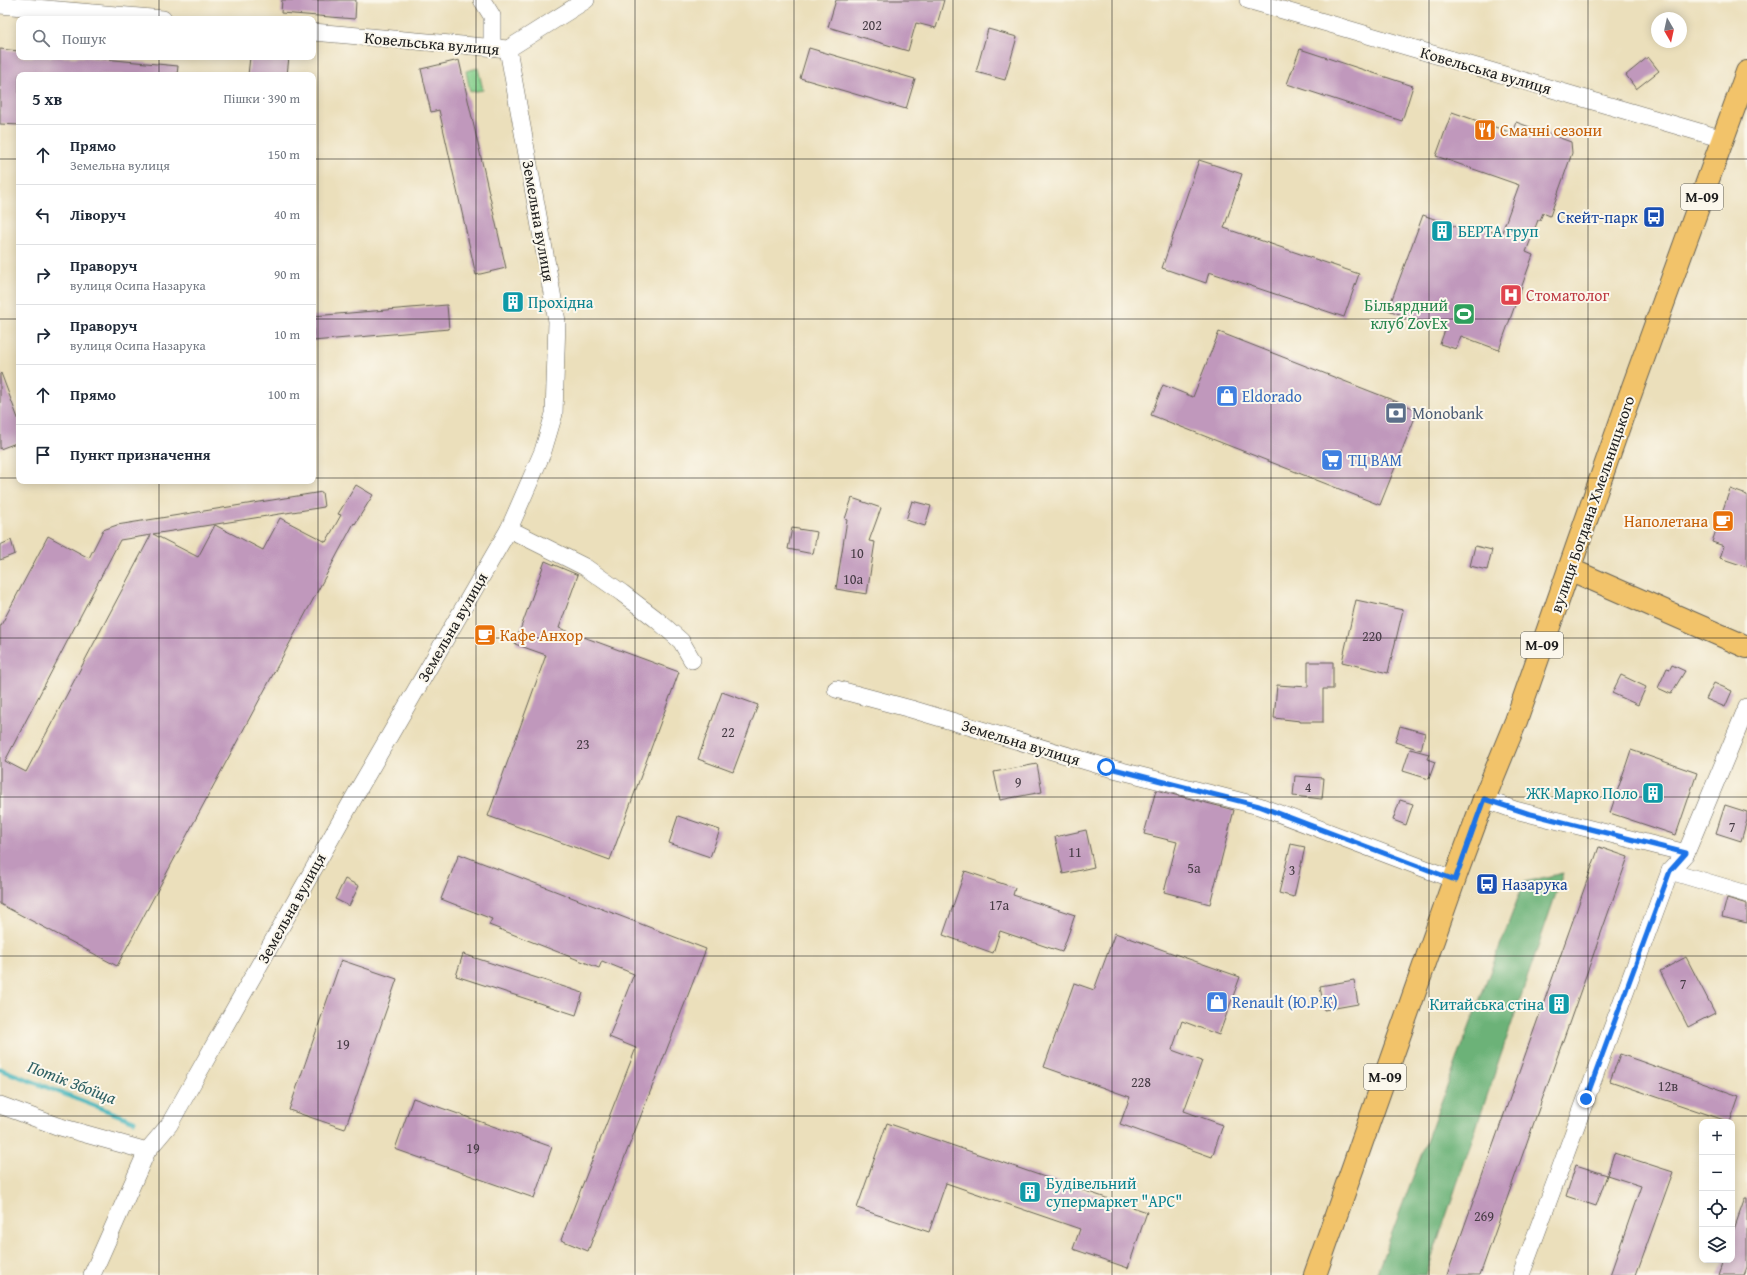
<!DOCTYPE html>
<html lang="uk">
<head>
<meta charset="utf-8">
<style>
  :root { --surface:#fff; --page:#f2f2f3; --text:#1f2937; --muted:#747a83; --line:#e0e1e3 }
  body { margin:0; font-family:"Gentium Book Plus",serif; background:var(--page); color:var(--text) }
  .controls { position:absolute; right:12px; bottom:12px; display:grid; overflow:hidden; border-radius:8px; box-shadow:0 2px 10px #0003 }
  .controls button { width:36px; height:36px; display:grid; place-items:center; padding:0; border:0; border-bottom:1px solid var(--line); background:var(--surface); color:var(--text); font:20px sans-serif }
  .compass { position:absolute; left:1651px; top:12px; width:36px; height:36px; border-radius:50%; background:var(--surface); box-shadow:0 2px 10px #0003; rotate:171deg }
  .stop { position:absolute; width:12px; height:12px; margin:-9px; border:3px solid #1a73e8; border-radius:50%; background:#fff }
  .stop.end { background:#1a73e8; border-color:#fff; box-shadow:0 1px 4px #0008 }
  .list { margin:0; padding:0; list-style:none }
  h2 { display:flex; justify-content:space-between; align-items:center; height:52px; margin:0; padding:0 16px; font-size:17px }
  h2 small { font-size:13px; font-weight:400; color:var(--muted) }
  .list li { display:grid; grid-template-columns:26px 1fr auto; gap:12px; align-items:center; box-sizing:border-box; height:60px; padding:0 16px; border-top:1px solid var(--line) }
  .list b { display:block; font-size:15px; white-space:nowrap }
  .list p { margin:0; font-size:13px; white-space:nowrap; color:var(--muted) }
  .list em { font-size:13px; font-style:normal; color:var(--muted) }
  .icon { flex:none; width:22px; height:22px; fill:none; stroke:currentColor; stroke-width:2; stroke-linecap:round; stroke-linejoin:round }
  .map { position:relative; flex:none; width:1747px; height:1275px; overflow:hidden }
  .search { position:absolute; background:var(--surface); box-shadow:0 2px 10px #0003; left:16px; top:16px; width:300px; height:44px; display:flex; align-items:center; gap:10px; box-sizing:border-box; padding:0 14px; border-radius:8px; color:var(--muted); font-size:15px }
  .panel { position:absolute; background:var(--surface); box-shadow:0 2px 10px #0003; left:16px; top:72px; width:300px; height:412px; border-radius:8px }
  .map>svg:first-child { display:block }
  .green { fill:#85cf8c; stroke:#507654 }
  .forest { fill:#6cb278; stroke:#44674a }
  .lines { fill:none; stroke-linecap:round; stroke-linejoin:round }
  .stream { stroke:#46b6bc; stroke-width:5 }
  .building { fill:#c098bc; fill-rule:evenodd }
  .minor-casing { stroke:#646054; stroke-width:18 }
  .major-casing { stroke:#646054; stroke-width:24 }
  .minor { stroke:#fff; stroke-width:17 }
  .major { stroke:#f2c36a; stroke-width:22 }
  .route { stroke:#1a73e8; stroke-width:5 }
  .grid { fill:none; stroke:#1c1c1c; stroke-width:1; stroke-opacity:0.55 }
  .labels { text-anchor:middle; stroke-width:4; stroke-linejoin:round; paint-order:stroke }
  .number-label { font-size:14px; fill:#453b44 }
  .shield { fill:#fbf7ec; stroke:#5f5e5a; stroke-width:1 }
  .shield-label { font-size:15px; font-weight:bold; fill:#1c1c1c }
  .street-label { font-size:16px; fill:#1c1c1c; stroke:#fbf7ec }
  .food-label { font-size:16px; fill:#c56008; stroke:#fbf7ec; text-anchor:start }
  .transit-label { font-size:16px; fill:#164399; stroke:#fbf7ec; text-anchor:end }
  .culture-label { font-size:16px; fill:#0d838f; stroke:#fbf7ec; text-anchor:start }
  .health-label { font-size:16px; fill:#be3a42; stroke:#fbf7ec; text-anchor:start }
  .leisure-label { font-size:16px; fill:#27864d; stroke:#fbf7ec; text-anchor:end }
  .shop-label { font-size:16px; fill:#366cbe; stroke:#fbf7ec; text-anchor:start }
  .service-label { font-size:16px; fill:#4e5e75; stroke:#fbf7ec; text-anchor:start }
  .water-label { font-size:17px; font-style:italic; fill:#2f6164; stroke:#fbf7ec }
</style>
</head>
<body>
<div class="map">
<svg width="1747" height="1275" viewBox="0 0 1747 1275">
  <rect width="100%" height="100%" fill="#fbf7ec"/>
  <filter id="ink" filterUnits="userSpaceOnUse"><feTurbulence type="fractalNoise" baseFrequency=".025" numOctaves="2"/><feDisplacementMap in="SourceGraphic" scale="8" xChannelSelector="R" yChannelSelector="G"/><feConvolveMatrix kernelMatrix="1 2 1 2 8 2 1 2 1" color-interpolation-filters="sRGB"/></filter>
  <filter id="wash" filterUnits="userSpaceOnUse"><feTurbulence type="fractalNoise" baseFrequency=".012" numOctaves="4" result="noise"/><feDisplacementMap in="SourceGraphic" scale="16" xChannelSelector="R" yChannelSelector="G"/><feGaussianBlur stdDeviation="0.9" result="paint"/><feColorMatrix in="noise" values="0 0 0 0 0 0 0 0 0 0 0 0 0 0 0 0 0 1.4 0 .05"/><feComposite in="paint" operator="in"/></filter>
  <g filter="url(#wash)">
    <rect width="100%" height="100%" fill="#ebdfbb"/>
    <path class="green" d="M478,68L483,90L470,92L466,71Z"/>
    <path class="forest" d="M1563,873L1426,1275H1376L1524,882Z"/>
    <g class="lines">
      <path class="stream" d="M0,1069L134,1121"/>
    </g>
    <g id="blocks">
      <g class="building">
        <path d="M282,0H356L355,19L281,13Z"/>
        <path d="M836,0H944L936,28L916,23L908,51L828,27Z"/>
        <path d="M988,29L1017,37L1005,80L976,72Z"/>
        <path d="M809,48L915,79L906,109L800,78Z"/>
        <path d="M0,49L19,51V57H83L178,66L177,75H19V125L0,124Z"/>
        <path d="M1300,49L1413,86L1402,121L1287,84Z"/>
        <path d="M250,57H289L287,75H248Z"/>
        <path d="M1648,57L1659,71L1636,89L1626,75Z"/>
        <path d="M459,60L506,268L476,275L439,110L431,112L421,69Z"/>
        <path d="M1452,112L1512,133L1516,122L1571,142L1572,153L1550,216L1543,213L1540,220H1538L1526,252L1533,255L1499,350L1461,336L1456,349L1440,344L1445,330L1388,310L1423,215L1479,235L1481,228L1501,235L1519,185L1436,156Z"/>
        <path d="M1199,160L1242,174L1224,228L1359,274L1344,317L1209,272L1206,283L1162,268Z"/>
        <path d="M447,305L449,329L313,341V316Z"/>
        <path d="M1219,332L1418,410L1380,505L1151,415L1163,385L1193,397Z"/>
        <path d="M1,373L19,421V442L0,449V374Z"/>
        <path d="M356,485L373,495L355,524L354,523L117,966L0,904V627L48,536L89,558L103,530L117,525L322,492L324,507L153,534L198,557L215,525L263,550L280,518L326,542L341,515L338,514ZM151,535L26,772L5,761L120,540Z"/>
        <path d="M1730,489L1747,495V567L1720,558L1724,546L1712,542Z"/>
        <path d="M852,498L881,508L869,541L875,542L867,594L836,589L847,520L845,519Z"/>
        <path d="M912,501L931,506L925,526L906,520Z"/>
        <path d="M792,528L817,532L813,554L788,549Z"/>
        <path d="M11,540L15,554L0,560V545Z"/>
        <path d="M1475,546L1492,550L1487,570L1470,566Z"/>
        <path d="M545,561L578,575L559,628L679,672L610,860L488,816L546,655L515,644Z"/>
        <path d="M1356,600L1403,610L1388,673L1342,662Z"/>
        <path d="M1308,662H1333V689H1323V722H1300V721L1274,718L1277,685L1308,687Z"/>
        <path d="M1672,665L1685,671L1671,694L1658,688L1667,668L1670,669Z"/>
        <path d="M1621,675L1646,687L1638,705L1612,693Z"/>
        <path d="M1714,683L1732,691L1725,707L1706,699Z"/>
        <path d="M722,692L758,705L733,772L698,759Z"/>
        <path d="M1400,726L1425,733L1421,750L1395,742Z"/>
        <path d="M1410,749L1429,754L1427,759L1435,762L1429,779L1403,771Z"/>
        <path d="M1631,750L1697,773L1676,835L1610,813Z"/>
        <path d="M1037,764L1042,792L1000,800L994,772Z"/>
        <path d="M1295,776L1324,778L1322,799L1293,796Z"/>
        <path d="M1156,790L1234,810L1210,904L1164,892L1177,842L1144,834Z"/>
        <path d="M1400,800L1413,804L1406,825L1393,820Z"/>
        <path d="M1725,805L1747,812V820L1741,841L1716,833Z"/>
        <path d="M678,816L720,830L710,857L669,843Z"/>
        <path d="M1086,830L1094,867L1063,874L1055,837Z"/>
        <path d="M1291,844L1305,847L1294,897L1279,893Z"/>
        <path d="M1599,847L1628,857L1509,1193L1480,1275H1447Z"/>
        <path d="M459,854L706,949L588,1251L561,1240L636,1048L609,1037L634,974L602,961L599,968L489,925L492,919L441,899Z"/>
        <path d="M965,871L1015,888L1013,895L1075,915L1062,952L1000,931L993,953L943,935Z"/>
        <path d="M345,879L359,886L349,906L335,899Z"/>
        <path d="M1727,898L1747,904V923L1722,917Z"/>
        <path d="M1115,933L1240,977L1219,1035L1182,1021L1172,1050L1202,1061L1184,1111L1223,1125L1212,1157L1120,1124L1130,1097L1044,1067L1074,983L1094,990Z"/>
        <path d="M463,954L583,993L576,1015L456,976Z"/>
        <path d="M1686,957L1715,1013L1688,1027L1660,971Z"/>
        <path d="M341,960L397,979L345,1129L289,1110Z"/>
        <path d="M1354,980L1358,1004L1324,1010L1320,986Z"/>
        <path d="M1620,1054L1739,1096L1730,1122L1610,1081Z"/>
        <path d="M413,1098L552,1147L534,1198L395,1149Z"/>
        <path d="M887,1123L1147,1212L1128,1268L1073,1249L1080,1229L946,1183L929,1232L857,1208Z"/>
        <path d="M1614,1153L1673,1172L1636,1275H1610L1641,1186L1607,1175Z"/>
        <path d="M1576,1165L1607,1175L1596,1206L1566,1196Z"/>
        <path d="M1745,1198H1747V1267L1744,1275H1718L1723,1260H1732V1235Z"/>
      </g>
    </g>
  </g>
  <g filter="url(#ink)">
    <use href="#blocks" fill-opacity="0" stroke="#646054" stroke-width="1"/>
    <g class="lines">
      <g class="minor-casing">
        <g id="minor">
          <path d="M482,0L492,16V48"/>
          <path d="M1248,0L1723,139"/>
          <path d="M0,5L163,19"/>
          <path d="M313,32L508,49L586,0"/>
          <path d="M509,529L585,567L622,593L656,619L681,641L692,660"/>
          <path d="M836,689L911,709L1106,767L1259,806L1455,880"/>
          <path d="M1484,799L1515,810L1686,853"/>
          <path d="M1670,871L1747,894"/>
          <path d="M0,1105L57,1126L147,1151L169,1125L174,1116L361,785L509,529L543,451L554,414L557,321L508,49"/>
          <path d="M92,1275L147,1151"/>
          <path d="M1521,1275L1670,871L1686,853L1747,707"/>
        </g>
      </g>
      <g class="major-casing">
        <g id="major">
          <path d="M1569,569L1747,647"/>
          <path d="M1315,1275L1457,872L1484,799L1516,721L1625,409L1747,72"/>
        </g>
      </g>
      <use href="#minor" class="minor"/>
      <use href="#major" class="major"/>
    </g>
  </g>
  <g class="lines" filter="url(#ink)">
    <path class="route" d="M1106,767L1259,806L1455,880L1484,799L1527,813L1686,853L1670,871L1586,1099"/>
  </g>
  <path class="grid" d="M159,0V19M318,0V1275M476,0V1275M635,0V1275M794,0V1275M953,0V1275M1112,0V1275M1271,0V1275M1429,0V1275M1588,0V1275M159,57V75M0,159H19M313,159H1747M0,319H19M313,319H1747M0,478H19M313,478H1747M159,481V1275M0,638H1747M0,797H1747M0,956H1747M0,1116H1747"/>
  <defs>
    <g id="restaurant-square" transform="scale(1.15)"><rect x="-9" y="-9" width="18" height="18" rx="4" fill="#e8710a" stroke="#fbf7ec"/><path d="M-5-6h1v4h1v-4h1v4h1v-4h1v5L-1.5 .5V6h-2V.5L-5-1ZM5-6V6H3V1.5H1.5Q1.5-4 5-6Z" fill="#fff"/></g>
    <g id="bus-square" transform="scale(1.15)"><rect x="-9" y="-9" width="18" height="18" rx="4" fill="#1a4fb4" stroke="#fbf7ec"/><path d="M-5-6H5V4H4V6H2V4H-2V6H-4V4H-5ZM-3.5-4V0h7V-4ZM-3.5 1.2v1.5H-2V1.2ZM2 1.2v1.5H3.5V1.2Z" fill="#fff"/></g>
    <g id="building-square" transform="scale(1.15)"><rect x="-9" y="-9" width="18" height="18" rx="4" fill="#0f9aa8" stroke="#fbf7ec"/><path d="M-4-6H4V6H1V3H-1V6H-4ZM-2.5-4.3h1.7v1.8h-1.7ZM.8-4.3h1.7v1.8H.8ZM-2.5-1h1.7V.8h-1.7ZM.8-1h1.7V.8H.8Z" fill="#fff"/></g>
    <g id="hospital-square" transform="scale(1.15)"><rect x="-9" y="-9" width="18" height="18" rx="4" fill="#e0444e" stroke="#fbf7ec"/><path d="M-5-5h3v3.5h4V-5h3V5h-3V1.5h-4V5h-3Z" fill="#fff"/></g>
    <g id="stadium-square" transform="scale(1.15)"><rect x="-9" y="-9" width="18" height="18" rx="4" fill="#2e9e5b" stroke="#fbf7ec"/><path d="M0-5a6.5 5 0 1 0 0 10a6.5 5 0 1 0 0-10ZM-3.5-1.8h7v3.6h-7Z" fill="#fff"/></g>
    <g id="shop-square" transform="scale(1.15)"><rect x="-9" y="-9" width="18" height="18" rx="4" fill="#3f7fe0" stroke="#fbf7ec"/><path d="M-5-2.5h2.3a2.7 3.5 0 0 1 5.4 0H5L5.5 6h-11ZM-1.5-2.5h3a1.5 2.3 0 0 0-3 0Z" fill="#fff"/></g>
    <g id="bank-square" transform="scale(1.15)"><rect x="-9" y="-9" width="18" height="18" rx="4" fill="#5c6f8a" stroke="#fbf7ec"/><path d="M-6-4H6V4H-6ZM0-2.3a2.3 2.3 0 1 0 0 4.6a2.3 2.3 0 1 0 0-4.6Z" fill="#fff"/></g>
    <g id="supermarket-square" transform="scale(1.15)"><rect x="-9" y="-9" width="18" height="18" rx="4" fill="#3f7fe0" stroke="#fbf7ec"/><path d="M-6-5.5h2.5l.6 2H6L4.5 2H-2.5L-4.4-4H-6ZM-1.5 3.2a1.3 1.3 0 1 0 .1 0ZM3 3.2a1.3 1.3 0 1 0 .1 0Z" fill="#fff"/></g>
    <g id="cafe-square" transform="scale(1.15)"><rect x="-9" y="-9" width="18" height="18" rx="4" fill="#e8710a" stroke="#fbf7ec"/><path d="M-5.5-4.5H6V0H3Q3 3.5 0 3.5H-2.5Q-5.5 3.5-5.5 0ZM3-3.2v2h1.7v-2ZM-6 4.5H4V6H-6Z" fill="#fff"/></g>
  </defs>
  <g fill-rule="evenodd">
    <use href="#restaurant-square" x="1485" y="130"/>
    <use href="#bus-square" x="1654" y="217"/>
    <use href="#building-square" x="1442" y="231"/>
    <use href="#hospital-square" x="1511" y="295"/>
    <use href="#building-square" x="513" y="302"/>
    <use href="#stadium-square" x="1464" y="314"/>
    <use href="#shop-square" x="1227" y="396"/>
    <use href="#bank-square" x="1396" y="413"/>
    <use href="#supermarket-square" x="1332" y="460"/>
    <use href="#cafe-square" x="1723" y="521"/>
    <use href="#cafe-square" x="485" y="635"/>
    <use href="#building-square" x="1653" y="793"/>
    <use href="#bus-square" x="1487" y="884"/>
    <use href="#shop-square" x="1217" y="1002"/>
    <use href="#building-square" x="1559" y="1004"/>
    <use href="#building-square" x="1030" y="1192"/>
  </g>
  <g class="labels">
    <g class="number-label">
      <text x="872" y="30">202</text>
      <text x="857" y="558">10</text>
      <text x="853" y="584">10а</text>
      <text x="1372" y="641">220</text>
      <text x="728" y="737">22</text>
      <text x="583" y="749">23</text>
      <text x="1018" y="787">9</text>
      <text x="1308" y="792">4</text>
      <text x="1732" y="832">7</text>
      <text x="1075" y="857">11</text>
      <text x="1194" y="873">5а</text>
      <text x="1292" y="875">3</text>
      <text x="999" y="910">17а</text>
      <text x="1683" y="989">7</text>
      <text x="343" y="1049">19</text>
      <text x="1141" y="1087">228</text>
      <text x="1668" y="1091">12в</text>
      <text x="473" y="1153">19</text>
      <text x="1484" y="1221">269</text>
    </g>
    <g class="shield">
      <rect x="1681" y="184" width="42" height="26" rx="3"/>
      <rect x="1521" y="632" width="42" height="26" rx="3"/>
      <rect x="1364" y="1064" width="42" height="26" rx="3"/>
    </g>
    <g class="shield-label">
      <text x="1702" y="202">М-09</text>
      <text x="1542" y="650">М-09</text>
      <text x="1385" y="1082">М-09</text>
    </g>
    <g class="street-label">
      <text transform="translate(432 43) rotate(5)" y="6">Ковельська вулиця</text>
      <text transform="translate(1486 70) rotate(16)" y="6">Ковельська вулиця</text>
      <text transform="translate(539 221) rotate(80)" y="6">Земельна вулиця</text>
      <text transform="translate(1592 504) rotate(-71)" y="6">вулиця Богдана Хмельницького</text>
      <text transform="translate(452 627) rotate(-60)" y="6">Земельна вулиця</text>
      <text transform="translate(1021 742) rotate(17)" y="6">Земельна вулиця</text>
      <text transform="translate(291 908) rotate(-61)" y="6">Земельна вулиця</text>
    </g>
    <g class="food-label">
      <text x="1500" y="136">Смачні сезони</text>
      <text x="1708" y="527" text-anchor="end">Наполетана</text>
      <text x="500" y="641">Кафе Анхор</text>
    </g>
    <g class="transit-label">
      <text x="1638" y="223">Скейт-парк</text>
      <text x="1502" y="890" text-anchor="start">Назарука</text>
    </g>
    <g class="culture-label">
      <text x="1458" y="237">БЕРТА груп</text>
      <text x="528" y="308">Прохідна</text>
      <text x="1638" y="799" text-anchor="end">ЖК Марко Поло</text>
      <text x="1544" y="1010" text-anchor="end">Китайська стіна</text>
      <text x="1046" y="1189">Будівельний<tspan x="1046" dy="18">супермаркет "АРС"</tspan></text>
    </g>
    <g class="health-label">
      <text x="1526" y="301">Стоматолог</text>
    </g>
    <g class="leisure-label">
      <text x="1448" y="311">Більярдний<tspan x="1448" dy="18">клуб ZovEx</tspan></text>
    </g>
    <g class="shop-label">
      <text x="1242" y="402">Eldorado</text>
      <text x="1348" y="466">ТЦ ВАМ</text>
      <text x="1232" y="1008">Renault (Ю.Р.К)</text>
    </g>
    <g class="service-label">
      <text x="1412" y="419">Monobank</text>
    </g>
    <g class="water-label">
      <text transform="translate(72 1082) rotate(21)" y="6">Потік Збоїща</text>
    </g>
  </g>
</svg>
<div class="controls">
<button>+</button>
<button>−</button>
<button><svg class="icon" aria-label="locate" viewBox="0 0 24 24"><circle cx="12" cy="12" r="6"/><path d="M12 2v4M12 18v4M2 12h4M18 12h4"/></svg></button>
<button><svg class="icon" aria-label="layers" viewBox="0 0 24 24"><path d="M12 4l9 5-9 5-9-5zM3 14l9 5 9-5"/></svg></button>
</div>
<svg class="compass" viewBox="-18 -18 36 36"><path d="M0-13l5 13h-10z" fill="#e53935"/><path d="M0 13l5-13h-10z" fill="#747a83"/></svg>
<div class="stop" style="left:1106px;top:767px"></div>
<div class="stop end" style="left:1586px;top:1099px"></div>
<div class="search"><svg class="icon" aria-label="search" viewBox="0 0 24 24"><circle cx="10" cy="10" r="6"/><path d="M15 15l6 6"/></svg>Пошук</div>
<section class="panel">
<h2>5 хв<small>Пішки · 390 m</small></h2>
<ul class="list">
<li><svg class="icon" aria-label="ahead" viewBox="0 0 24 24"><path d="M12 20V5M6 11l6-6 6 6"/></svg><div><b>Прямо</b><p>Земельна вулиця</p></div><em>150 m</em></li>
<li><svg class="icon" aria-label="left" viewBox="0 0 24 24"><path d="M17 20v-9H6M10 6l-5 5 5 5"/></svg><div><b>Ліворуч</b></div><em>40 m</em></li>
<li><svg class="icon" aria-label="right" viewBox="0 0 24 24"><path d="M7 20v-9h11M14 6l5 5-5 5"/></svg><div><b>Праворуч</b><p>вулиця Осипа Назарука</p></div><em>90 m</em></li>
<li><svg class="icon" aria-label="right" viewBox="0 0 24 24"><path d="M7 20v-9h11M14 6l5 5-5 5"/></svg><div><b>Праворуч</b><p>вулиця Осипа Назарука</p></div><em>10 m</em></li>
<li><svg class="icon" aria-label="ahead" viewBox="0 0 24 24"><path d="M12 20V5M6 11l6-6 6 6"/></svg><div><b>Прямо</b></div><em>100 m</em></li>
<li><svg class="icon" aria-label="arrive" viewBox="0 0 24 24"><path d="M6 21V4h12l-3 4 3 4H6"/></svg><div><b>Пункт призначення</b></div></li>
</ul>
</section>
</div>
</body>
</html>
